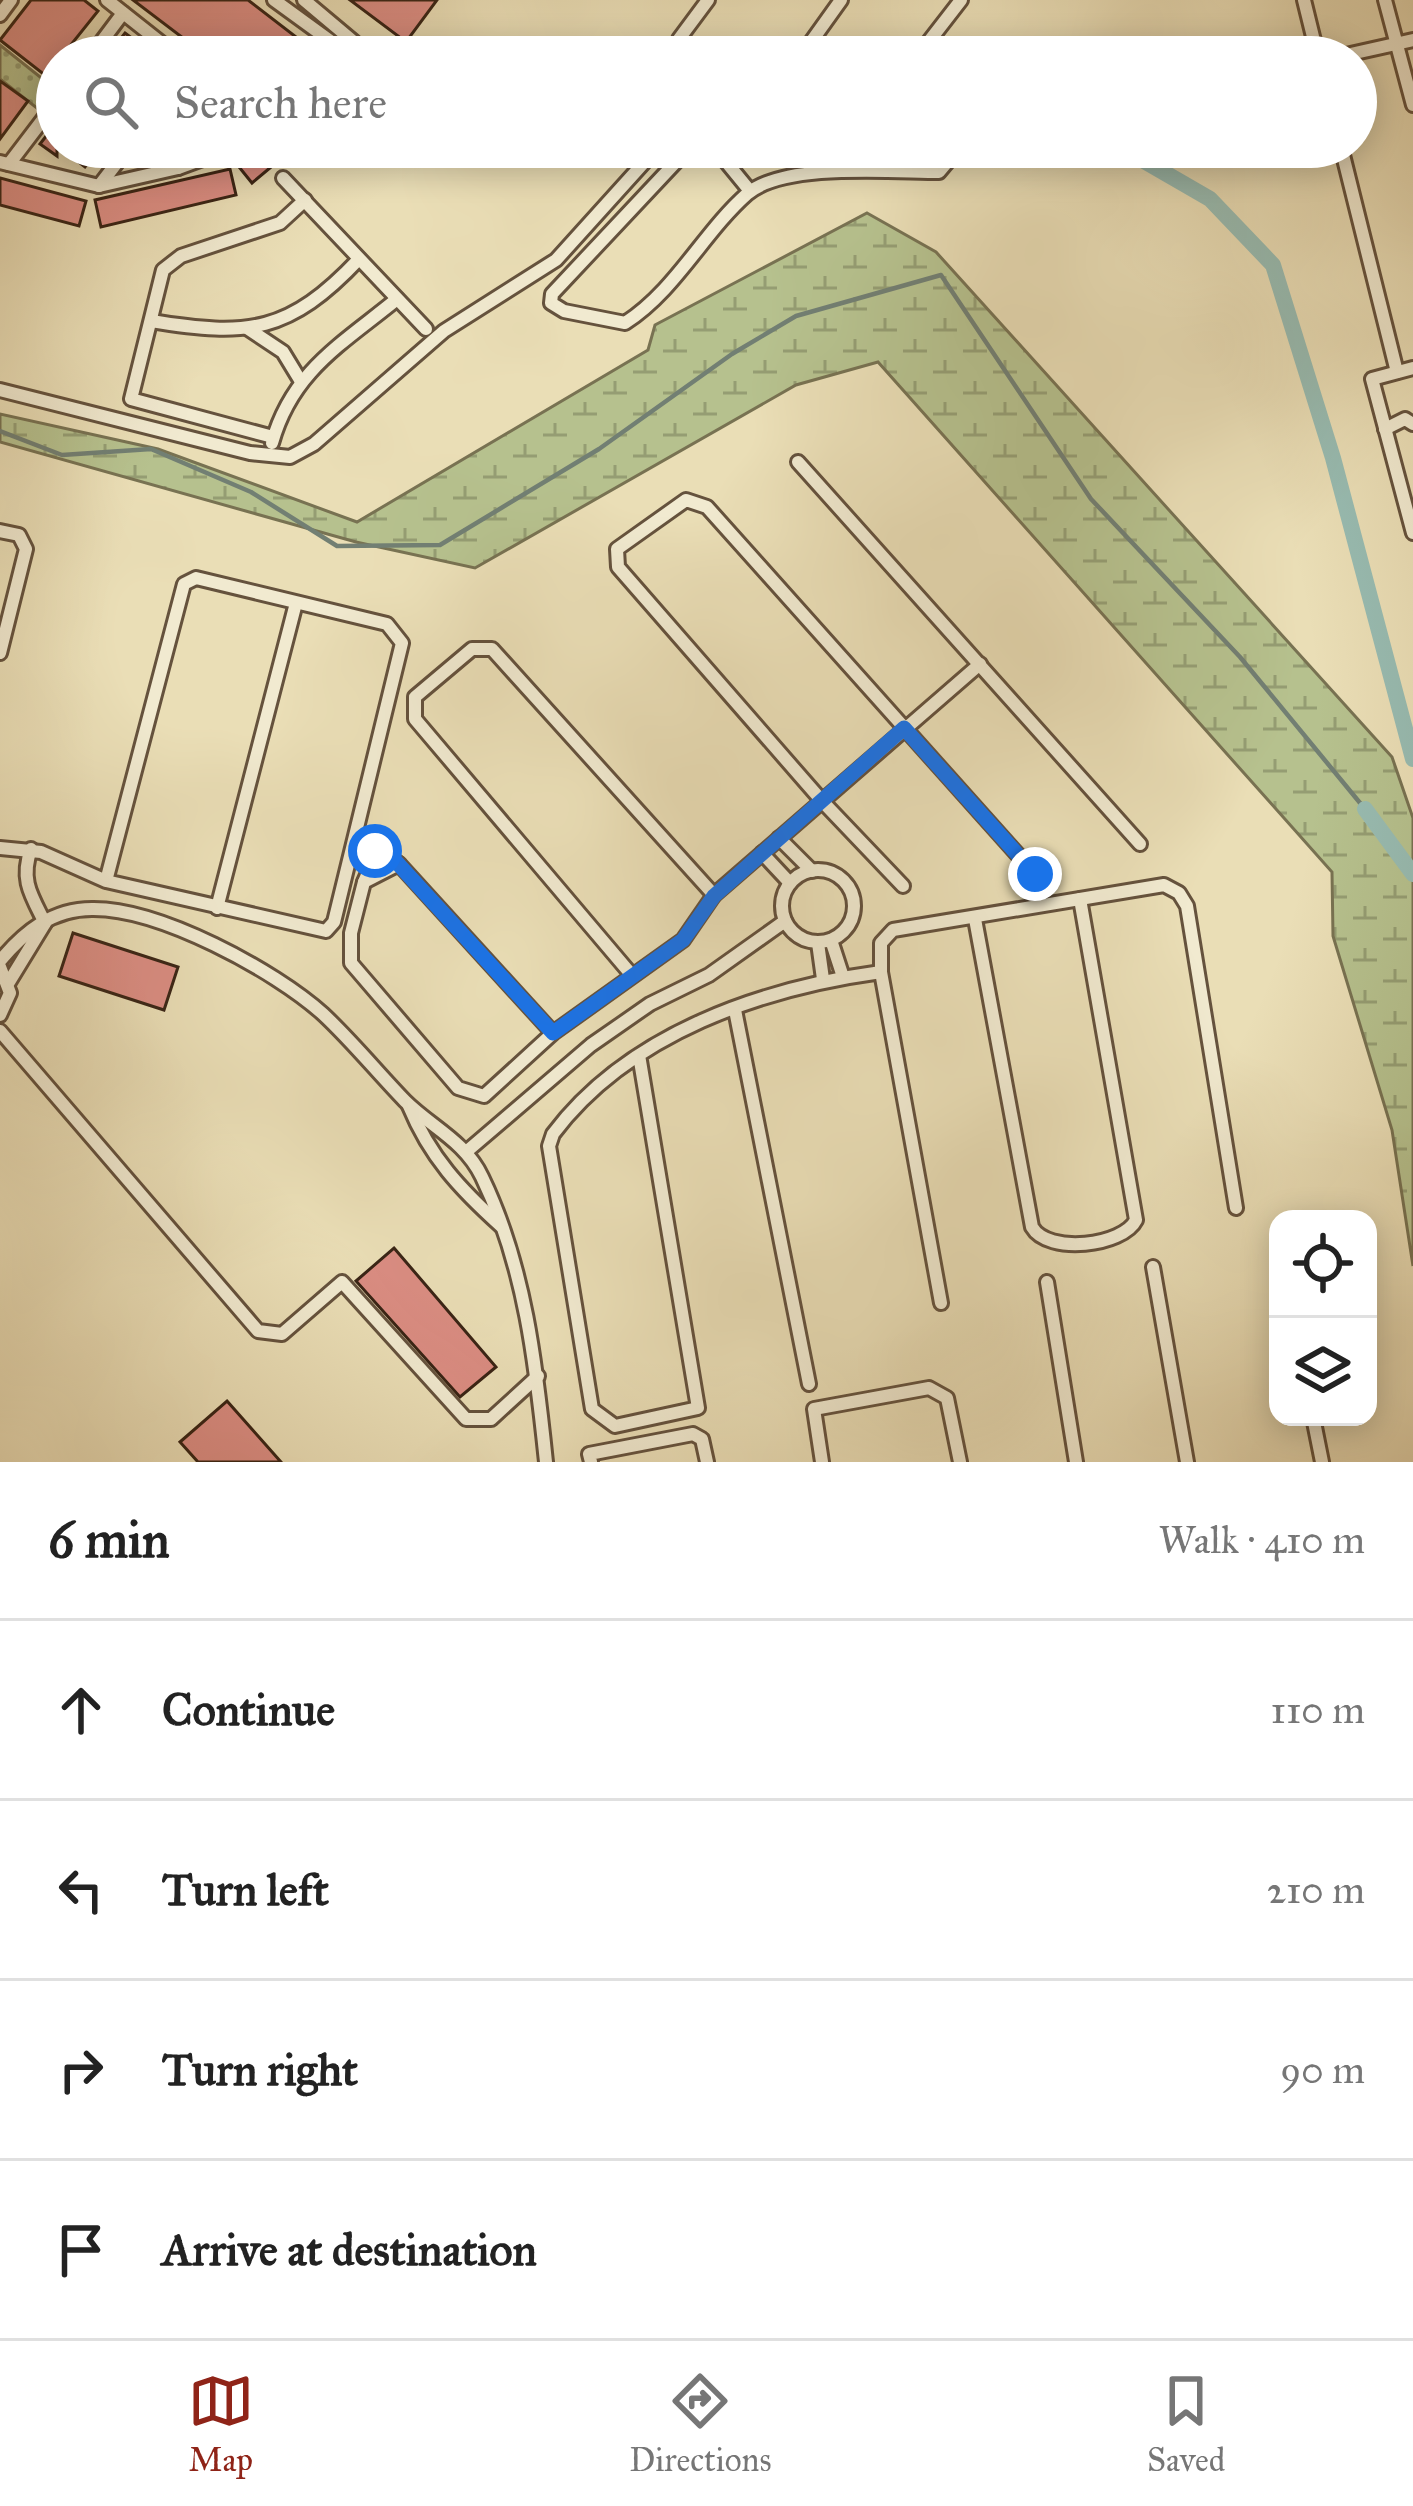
<!DOCTYPE html>
<html lang="en">
<head>
<meta charset="utf-8">
<style>
  :root { --surface:#fff; --page:#f2f2f2; --text:#222; --muted:#767676; --line:#e0e0e0; --accent:#8f2418 }
  body { margin:0; font-family:"IM FELL Great Primer",serif; background:var(--page); color:var(--text) }
  .controls { position:absolute; right:36px; bottom:36px; display:grid; overflow:hidden; border-radius:24px; box-shadow:0 6px 30px #0003 }
  .controls button { width:108px; height:108px; display:grid; place-items:center; padding:0; border:0; border-bottom:3px solid var(--line); background:var(--surface); color:var(--text); font:60px sans-serif }
  .stop { position:absolute; width:36px; height:36px; margin:-27px; border:9px solid #1a73e8; border-radius:50%; background:#fff }
  .stop.end { background:#1a73e8; border-color:#fff; box-shadow:0 3px 12px #0008 }
  .list { margin:0; padding:0; list-style:none }
  h2 { display:flex; justify-content:space-between; align-items:center; height:156px; margin:0; padding:0 48px; font-size:51px }
  h2 small { font-size:39px; font-weight:400; color:var(--muted) }
  .list li { display:grid; grid-template-columns:78px 1fr auto; gap:36px; align-items:center; box-sizing:border-box; height:180px; padding:0 48px; border-top:3px solid var(--line) }
  .list b { display:block; font-size:45px; white-space:nowrap }
  .list em { font-size:39px; font-style:normal; color:var(--muted) }
  .icon { flex:none; width:66px; height:66px; fill:none; stroke:currentColor; stroke-width:2; stroke-linecap:round; stroke-linejoin:round }
  .map { position:relative; flex:none; width:1413px; height:1462px; overflow:hidden }
  .search { position:absolute; background:var(--surface); box-shadow:0 6px 30px #0003; left:36px; right:36px; top:36px; height:132px; display:flex; align-items:center; gap:30px; box-sizing:border-box; padding:0 42px; border-radius:66px; color:var(--muted); font-size:45px }
  .sheet { height:876px; background:var(--surface) }
  nav { display:flex; justify-content:space-around; align-items:center; box-sizing:border-box; height:168px; border-top:3px solid var(--line); background:var(--surface); font-size:33px; color:var(--muted) }
  nav a { display:grid; justify-items:center; gap:6px }
  nav .on { color:var(--accent) }
  .map>svg:first-child { display:block }
  .wetland { fill:url(#wetland-marsh); stroke:#787252; stroke-width:3 }
  .park { fill:url(#park-dots); stroke:#787252; stroke-width:3 }
  .lines { fill:none; stroke-linecap:round; stroke-linejoin:round }
  .stream { stroke:#727f73; stroke-width:4.5 }
  .canal { stroke:#98bcb2; stroke-width:16 }
  .building { fill:#db8d83; stroke:#392415; stroke-width:3 }
  .street-casing { stroke:#65523d; stroke-width:18 }
  .street { stroke:#f1ead0; stroke-width:12 }
  .route { stroke:#1a73e8; stroke-width:15 }
</style>
</head>
<body>
<div class="map">
<svg width="1413" height="1462" viewBox="0 0 1413 1462">
  <defs>
    <pattern id="wetland-marsh" width="20" height="14" patternUnits="userSpaceOnUse" patternTransform="scale(3)"><rect width="20" height="14" fill="#b6c18e"/><path d="M1 5h8M5 5V1M11 12h8M15 12V8" fill="none" stroke="#959d73"/></pattern>
    <pattern id="park-dots" width="8" height="8" patternUnits="userSpaceOnUse" patternTransform="scale(3)"><rect width="8" height="8" fill="#b6c18e"/><path d="M2 2h.1M6 6h.1" fill="none" stroke="#959d73" stroke-width="1.8" stroke-linecap="round"/></pattern>
  </defs>
  <rect width="100%" height="100%" fill="#eadeb6"/>
  <filter id="stains"><feTurbulence type="fractalNoise" baseFrequency=".00167" numOctaves="4"/><feColorMatrix values="0 0 0 0 .2 0 0 0 0 .09 0 0 0 0 .02 0 0 0 .5 -.17"/></filter>
  <radialGradient id="worn" r=".72"><stop offset=".6" stop-color="#630" stop-opacity="0"/><stop offset="1" stop-color="#630" stop-opacity=".3"/></radialGradient>
  <path class="wetland" d="M867,213L936,252L1392,757L1413,818V1266L1392,1130L1333,936L1332,872L878,362L796,385L475,568L356,542L0,442V414L158,449L357,522L648,350L655,325Z"/>
  <path class="park" d="M0,45L54,88L38,109L0,79Z"/>
  <g class="lines">
    <path class="stream" d="M0,431L62,455L151,449L251,492L337,546L440,545L599,449L732,354L796,316L941,275L1091,499L1240,657L1365,809"/>
    <g class="canal">
      <path d="M1120,147L1210,199L1273,265L1333,458L1413,759"/>
      <path d="M1365,809L1413,874"/>
    </g>
  </g>
  <g class="building">
    <path d="M31,0H84L98,11L46,76L0,40Z"/>
    <path d="M133,0H248L322,57H208Z"/>
    <path d="M350,0H437L406,42Z"/>
    <path d="M125,33L140,44L130,57H106Z"/>
    <path d="M0,81L28,101L0,139Z"/>
    <path d="M57,122V156L40,144Z"/>
    <path d="M59,147H101L85,167Z"/>
    <path d="M253,147H274L283,157L252,183L235,162Z"/>
    <path d="M230,169L236,195L101,227L95,200Z"/>
    <path d="M0,178L86,201L79,226L0,205Z"/>
    <path d="M73,933L178,967L164,1010L59,976Z"/>
    <path d="M394,1248L496,1367L460,1397L356,1281Z"/>
    <path d="M227,1401L281,1462H198L180,1442Z"/>
  </g>
  <g class="lines">
    <g class="street-casing">
      <g id="street">
        <path d="M107,0L179,57"/>
        <path d="M274,0L351,56L354,42L304,0"/>
        <path d="M1304,0L1318,57"/>
        <path d="M1385,0L1413,105"/>
        <path d="M0,15L11,0"/>
        <path d="M801,56L841,0"/>
        <path d="M90,57L123,13"/>
        <path d="M688,57L679,39L708,0"/>
        <path d="M792,57L855,48L920,53L961,0"/>
        <path d="M1337,57L1413,40"/>
        <path d="M150,147L178,168"/>
        <path d="M690,147L552,294L551,303L564,311L625,323C676,290 703,233 747,194C784,162 893,172 939,172L960,147"/>
        <path d="M714,147L750,191"/>
        <path d="M1341,147L1397,372"/>
        <path d="M0,162L99,186L178,168L235,147"/>
        <path d="M9,164L57,101"/>
        <path d="M283,178L426,329"/>
        <path d="M99,186L129,147"/>
        <path d="M151,321C249,337 289,333 359,259"/>
        <path d="M247,328L283,352L300,380"/>
        <path d="M1413,368L1372,379L1413,533"/>
        <path d="M0,390L250,453L290,457L314,444L444,331L556,260L658,147"/>
        <path d="M1385,429L1405,419L1413,424"/>
        <path d="M273,437L131,399L163,270L181,256L280,223L305,200"/>
        <path d="M272,443C292,371 342,344 397,299"/>
        <path d="M798,462L1140,844"/>
        <path d="M0,531L19,535L26,549L0,653"/>
        <path d="M779,838L812,871"/>
        <path d="M0,848L41,852L106,881L326,931L334,922L402,643L387,624L196,578L184,584L106,881"/>
        <path d="M31,849C20,880 31,895 45,923"/>
        <path d="M762,853L790,883"/>
        <circle cx="818" cy="906" r="36"/>
        <path d="M364,882L378,849L399,864"/>
        <path d="M903,886L822,801L618,567L617,549L686,500L707,507L1035,874"/>
        <path d="M217,908L296,603"/>
        <path d="M975,919L1032,1227C1048,1255 1123,1246 1136,1220L1080,899"/>
        <path d="M831,940L843,977"/>
        <path d="M818,943L823,979"/>
        <path d="M0,961C24,932 52,909 92,909C159,908 274,970 323,1014C352,1041 377,1072 405,1101C431,1127 465,1141 482,1177C525,1266 536,1365 546,1462"/>
        <path d="M0,967L10,993L0,1015"/>
        <path d="M630,973L415,719V697L472,649H492L714,895"/>
        <path d="M9,982L45,923"/>
        <path d="M735,1010L809,1384"/>
        <path d="M0,1031L258,1331L282,1334L342,1282L466,1419H491L538,1376"/>
        <path d="M553,1033L399,864L364,882L351,933V963L458,1088L484,1096L553,1033L683,940L714,895L980,664"/>
        <path d="M639,1055L698,1408L615,1426L592,1409L549,1146L553,1134C629,1033 763,988 881,972"/>
        <path d="M409,1106C430,1157 460,1189 501,1226"/>
        <path d="M466,1152L591,1045L650,1004L709,975L785,921"/>
        <path d="M1153,1267L1187,1462"/>
        <path d="M1047,1282L1076,1462"/>
        <path d="M941,1303L881,972V943L893,930L1164,885L1179,893L1187,906L1236,1208"/>
        <path d="M1313,1417L1322,1462"/>
        <path d="M591,1462L589,1454L693,1434L702,1439L707,1462"/>
        <path d="M822,1462L814,1409L929,1388L947,1398L960,1462"/>
      </g>
    </g>
    <use href="#street" class="street"/>
  </g>
  <g class="lines">
    <path class="route" d="M375,851L390,855L553,1033L683,940L714,896L904,728L1035,874"/>
  </g>
  <rect width="100%" height="100%" filter="url(#stains)"/>
  <rect width="100%" height="100%" fill="url(#worn)"/>
</svg>
<div class="controls">
<button><svg class="icon" aria-label="locate" viewBox="0 0 24 24"><circle cx="12" cy="12" r="6"/><path d="M12 2v4M12 18v4M2 12h4M18 12h4"/></svg></button>
<button><svg class="icon" aria-label="layers" viewBox="0 0 24 24"><path d="M12 4l9 5-9 5-9-5zM3 14l9 5 9-5"/></svg></button>
</div>
<div class="stop" style="left:375px;top:851px"></div>
<div class="stop end" style="left:1035px;top:874px"></div>
<div class="search"><svg class="icon" aria-label="search" viewBox="0 0 24 24"><circle cx="10" cy="10" r="6"/><path d="M15 15l6 6"/></svg>Search here</div>
</div>
<section class="sheet">
<h2>6 min<small>Walk · 410 m</small></h2>
<ul class="list">
<li><svg class="icon" aria-label="ahead" viewBox="0 0 24 24"><path d="M12 20V5M6 11l6-6 6 6"/></svg><div><b>Continue</b></div><em>110 m</em></li>
<li><svg class="icon" aria-label="left" viewBox="0 0 24 24"><path d="M17 20v-9H6M10 6l-5 5 5 5"/></svg><div><b>Turn left</b></div><em>210 m</em></li>
<li><svg class="icon" aria-label="right" viewBox="0 0 24 24"><path d="M7 20v-9h11M14 6l5 5-5 5"/></svg><div><b>Turn right</b></div><em>90 m</em></li>
<li><svg class="icon" aria-label="arrive" viewBox="0 0 24 24"><path d="M6 21V4h12l-3 4 3 4H6"/></svg><div><b>Arrive at destination</b></div></li>
</ul>
</section>
<nav>
<a class="on"><svg class="icon" aria-label="map" viewBox="0 0 24 24"><path d="M3 6l6-2 6 2 6-2v14l-6 2-6-2-6 2zM9 4v14M15 6v14"/></svg>Map</a>
<a><svg class="icon" aria-label="directions" viewBox="0 0 24 24"><path d="M12 3l9 9-9 9-9-9zM9 14v-3h6M13 9l2 2-2 2"/></svg>Directions</a>
<a><svg class="icon" aria-label="saved" viewBox="0 0 24 24"><path d="M7 4h10v16l-5-4-5 4z"/></svg>Saved</a>
</nav>
</body>
</html>
